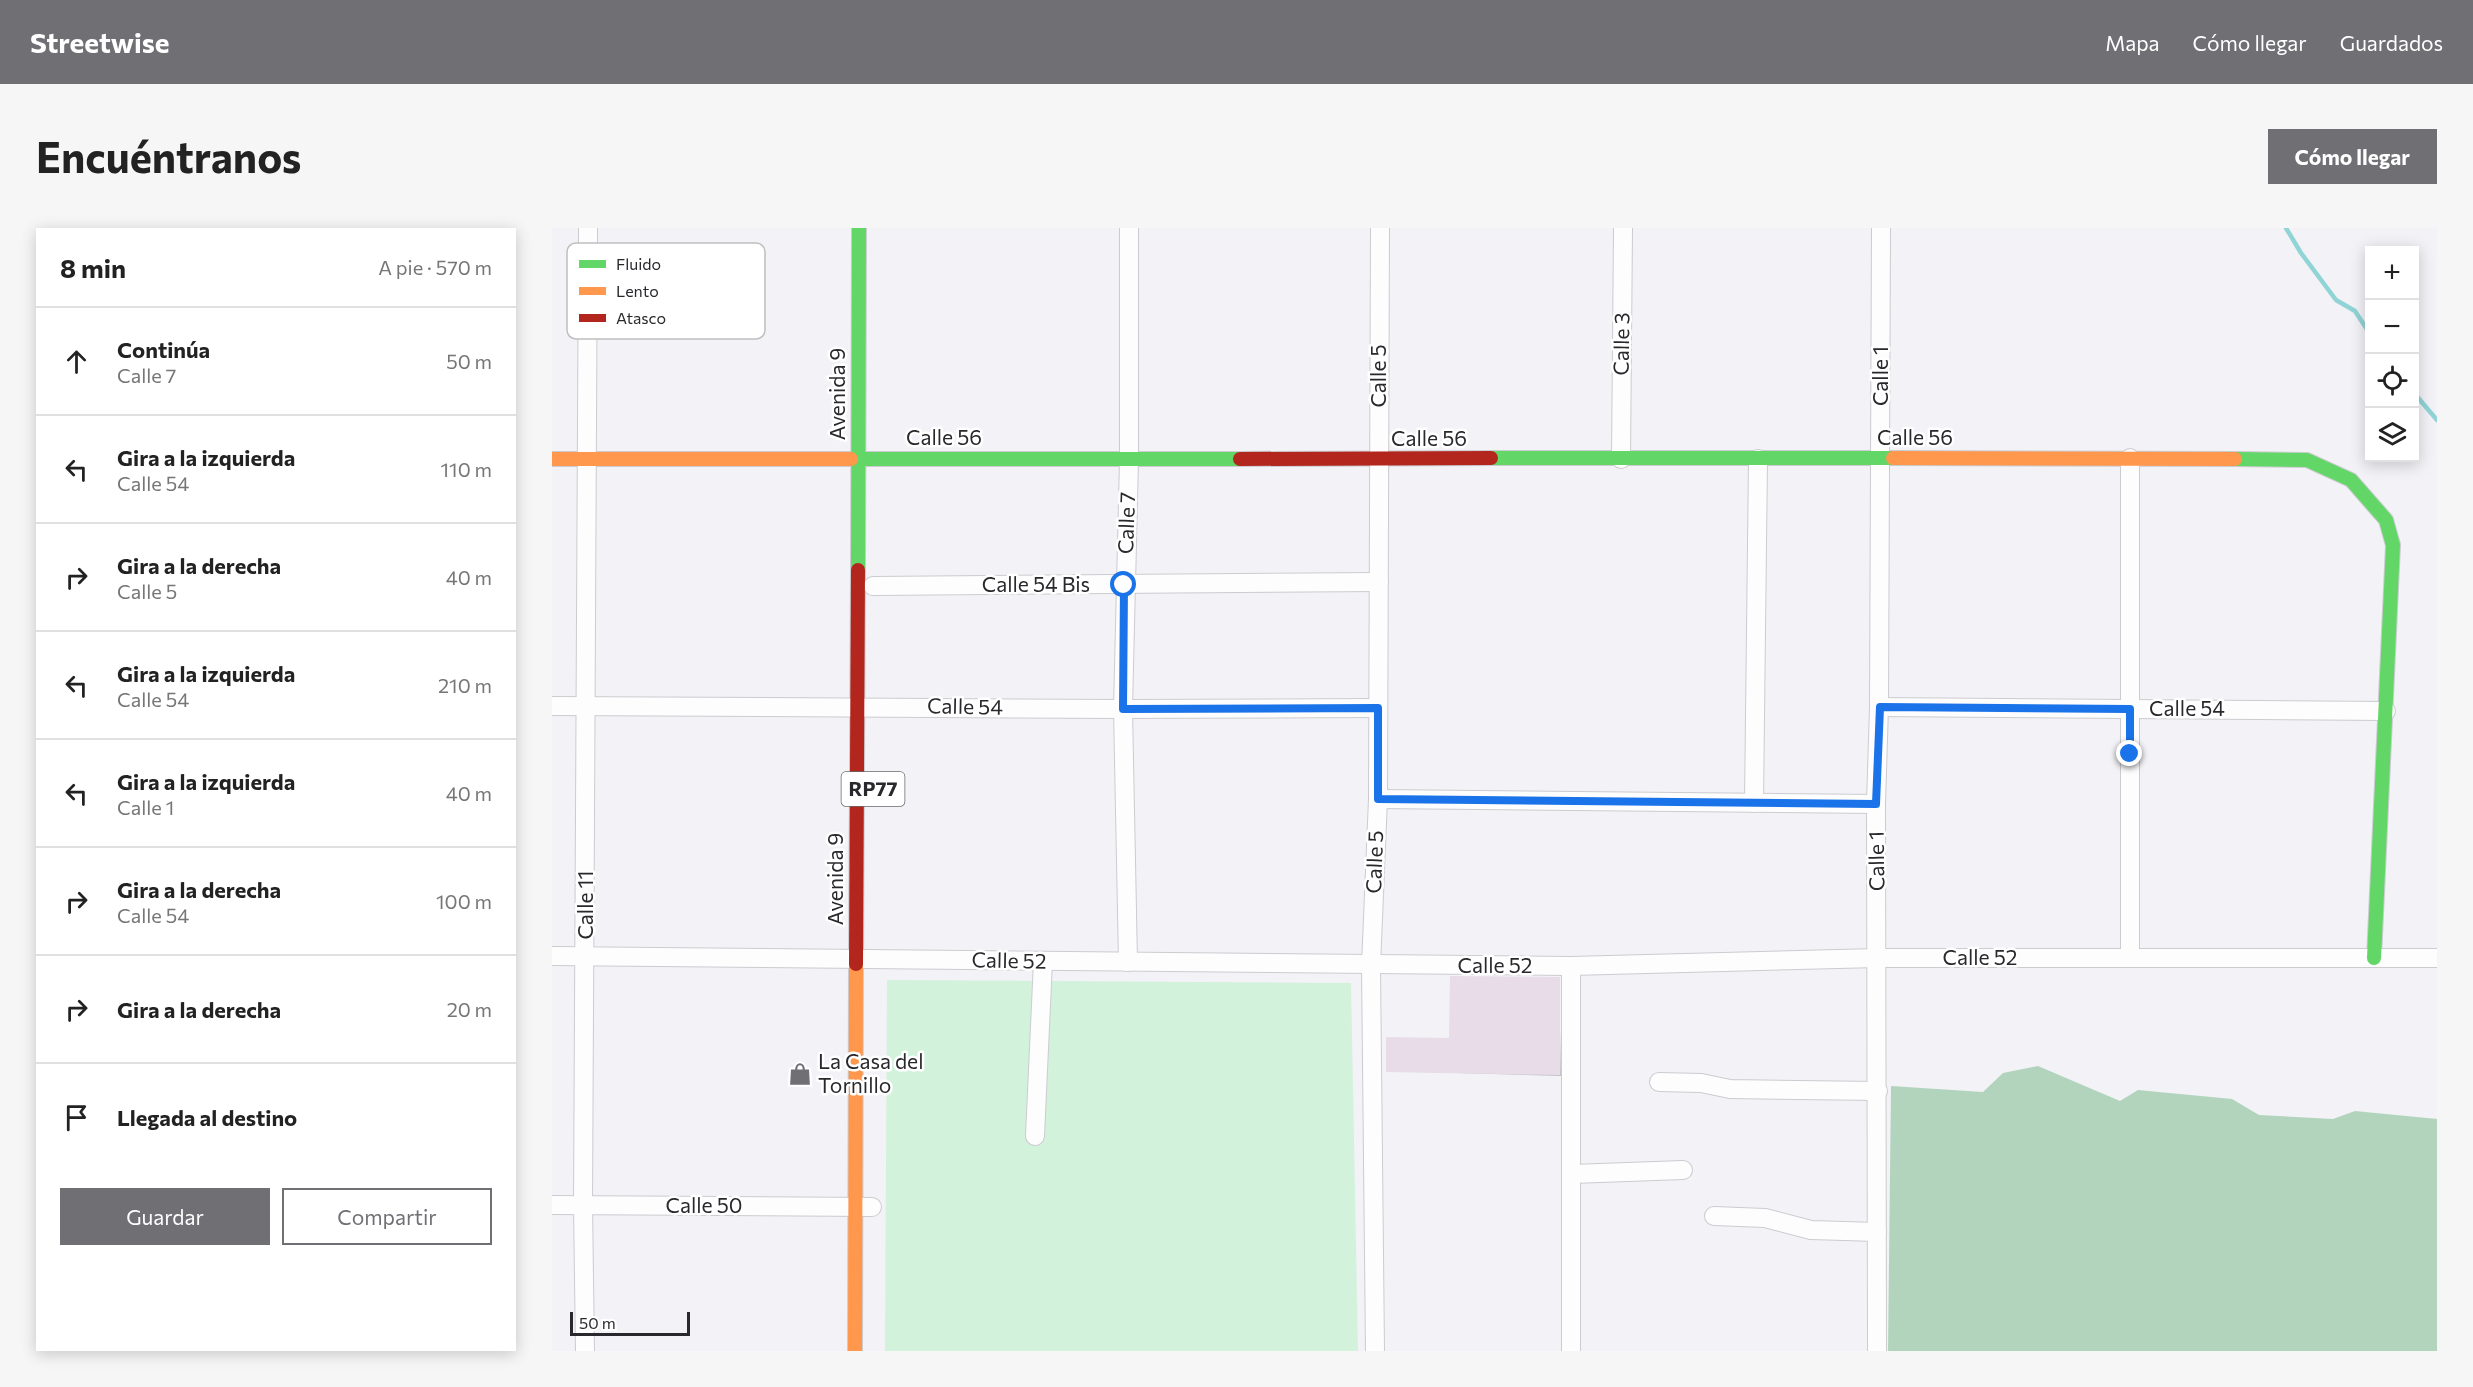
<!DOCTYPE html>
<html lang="es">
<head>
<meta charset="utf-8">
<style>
  :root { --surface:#fff; --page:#f6f6f6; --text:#222; --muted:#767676; --line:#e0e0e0; --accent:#6f6f74 }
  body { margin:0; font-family:Commissioner,sans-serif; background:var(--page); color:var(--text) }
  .controls { position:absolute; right:18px; top:18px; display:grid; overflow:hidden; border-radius:0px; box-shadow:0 3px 15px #0003 }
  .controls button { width:54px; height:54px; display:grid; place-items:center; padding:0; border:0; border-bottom:2px solid var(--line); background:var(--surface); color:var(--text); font:30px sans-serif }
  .scale { position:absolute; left:18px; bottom:15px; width:120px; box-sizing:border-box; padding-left:6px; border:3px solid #29292d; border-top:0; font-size:16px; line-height:21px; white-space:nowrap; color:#29292d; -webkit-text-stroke:4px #fff; paint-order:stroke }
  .stop { position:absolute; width:18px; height:18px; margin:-14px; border:4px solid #1a73e8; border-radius:50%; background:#fff }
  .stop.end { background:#1a73e8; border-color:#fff; box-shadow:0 2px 6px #0008 }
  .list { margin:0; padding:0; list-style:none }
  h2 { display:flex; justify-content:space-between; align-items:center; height:78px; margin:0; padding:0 24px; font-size:26px }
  h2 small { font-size:20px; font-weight:400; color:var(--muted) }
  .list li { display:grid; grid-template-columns:39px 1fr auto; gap:18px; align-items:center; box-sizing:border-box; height:108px; padding:0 24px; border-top:2px solid var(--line) }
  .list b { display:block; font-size:22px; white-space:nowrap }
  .list p { margin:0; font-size:20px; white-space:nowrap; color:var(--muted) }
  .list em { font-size:20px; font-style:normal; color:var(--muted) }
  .actions { display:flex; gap:12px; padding:18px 24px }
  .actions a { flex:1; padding:14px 0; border:2px solid var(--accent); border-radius:0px; text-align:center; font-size:21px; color:var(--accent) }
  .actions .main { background:var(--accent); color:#fff }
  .icon { flex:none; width:33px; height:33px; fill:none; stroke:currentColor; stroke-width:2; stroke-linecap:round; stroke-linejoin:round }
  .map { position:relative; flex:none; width:1885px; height:1123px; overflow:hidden; border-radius:0px }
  header { display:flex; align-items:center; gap:36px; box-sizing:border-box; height:84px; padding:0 30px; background:var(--accent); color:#fff }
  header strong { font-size:28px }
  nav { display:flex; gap:33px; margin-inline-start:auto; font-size:21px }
  .intro { display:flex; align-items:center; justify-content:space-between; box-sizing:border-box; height:144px; padding:0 36px }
  h1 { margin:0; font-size:42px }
  .button { padding:15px 27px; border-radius:0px; background:var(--accent); color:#fff; font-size:21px; font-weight:700 }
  main { display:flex; gap:36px; padding:0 36px }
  aside { flex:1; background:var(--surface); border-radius:0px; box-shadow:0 3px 15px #0003 }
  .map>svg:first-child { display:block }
  .green { fill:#d2f2dc }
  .forest { fill:#b2d4bd }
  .shadow { fill:#0003 }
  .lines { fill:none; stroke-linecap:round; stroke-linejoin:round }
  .stream { stroke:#91d4d6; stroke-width:4.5 }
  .building { fill:#e7dce8 }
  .street-casing { stroke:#ccccd0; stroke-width:20 }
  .fast-casing { stroke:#ccccd0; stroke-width:16 }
  .slow-casing { stroke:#ccccd0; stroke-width:16 }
  .jam-casing { stroke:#ccccd0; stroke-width:16 }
  .street { stroke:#fdfdfe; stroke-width:18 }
  .fast { stroke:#63d668; stroke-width:14 }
  .slow { stroke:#ff974d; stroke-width:14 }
  .jam { stroke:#b3261e; stroke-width:14 }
  .route { stroke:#1a73e8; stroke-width:8 }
  .labels { text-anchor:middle; stroke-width:5; stroke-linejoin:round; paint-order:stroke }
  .shield { fill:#fff; stroke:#69696c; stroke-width:1.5 }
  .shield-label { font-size:20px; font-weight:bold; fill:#29292d }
  .street-label { font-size:21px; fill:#29292d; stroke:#fff }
  .poi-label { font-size:21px; fill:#29292d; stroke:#fff; text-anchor:start }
  .key { fill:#fff; stroke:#bfbfc0; stroke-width:1.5 }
  .key-label { font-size:16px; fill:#29292d }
</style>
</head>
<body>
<header>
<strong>Streetwise</strong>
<nav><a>Mapa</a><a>Cómo llegar</a><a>Guardados</a></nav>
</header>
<div class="intro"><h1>Encuéntranos</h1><a class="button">Cómo llegar</a></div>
<main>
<aside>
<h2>8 min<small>A pie · 570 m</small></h2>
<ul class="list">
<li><svg class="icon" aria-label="ahead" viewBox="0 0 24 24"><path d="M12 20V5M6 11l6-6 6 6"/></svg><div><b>Continúa</b><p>Calle 7</p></div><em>50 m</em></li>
<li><svg class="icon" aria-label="left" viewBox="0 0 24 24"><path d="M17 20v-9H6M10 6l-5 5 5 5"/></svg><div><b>Gira a la izquierda</b><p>Calle 54</p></div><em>110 m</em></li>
<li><svg class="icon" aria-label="right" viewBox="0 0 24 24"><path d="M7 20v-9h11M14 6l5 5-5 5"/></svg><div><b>Gira a la derecha</b><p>Calle 5</p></div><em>40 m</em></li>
<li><svg class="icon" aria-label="left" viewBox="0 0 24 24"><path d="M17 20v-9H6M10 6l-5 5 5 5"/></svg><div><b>Gira a la izquierda</b><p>Calle 54</p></div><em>210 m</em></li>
<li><svg class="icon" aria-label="left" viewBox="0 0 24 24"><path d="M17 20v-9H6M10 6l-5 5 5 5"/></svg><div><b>Gira a la izquierda</b><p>Calle 1</p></div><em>40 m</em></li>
<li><svg class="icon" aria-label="right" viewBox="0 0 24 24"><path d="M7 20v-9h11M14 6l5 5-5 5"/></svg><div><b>Gira a la derecha</b><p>Calle 54</p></div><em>100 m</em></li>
<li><svg class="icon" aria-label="right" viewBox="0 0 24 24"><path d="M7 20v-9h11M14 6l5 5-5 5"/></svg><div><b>Gira a la derecha</b></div><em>20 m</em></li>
<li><svg class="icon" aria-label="arrive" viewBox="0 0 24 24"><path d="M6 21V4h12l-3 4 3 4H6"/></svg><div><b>Llegada al destino</b></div></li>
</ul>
<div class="actions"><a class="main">Guardar</a><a>Compartir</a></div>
</aside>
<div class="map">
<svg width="1885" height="1123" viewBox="0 0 1885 1123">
  <rect width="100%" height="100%" fill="#f2f2f7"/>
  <path class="green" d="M335,752L799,755L806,1123H333Z"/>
  <path class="forest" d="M1486,838L1568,873L1586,862L1680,871L1707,887L1781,891L1803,883L1885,891V1123H1336L1339,858L1431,864L1451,845Z"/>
  <path class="shadow" d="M1007,751L1009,848L835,843L899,812Z"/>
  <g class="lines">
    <g class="stream">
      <path d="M1734,0L1749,25L1784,72L1803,83L1818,106"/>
      <path d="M1862,165L1885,192"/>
    </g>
  </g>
  <path class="building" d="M898,748L1008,749V847L834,844V809L897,810Z"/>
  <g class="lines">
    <g class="street-casing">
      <g id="street">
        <path d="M1069,231L1071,0"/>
        <path d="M321,358L827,354"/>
        <path d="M0,478L571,481L826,480"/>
        <path d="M1327,479L1834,483"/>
        <path d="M826,571L1324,576"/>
        <path d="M1202,575L1206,231"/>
        <path d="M0,728L1019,738L1326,730H1885"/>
        <path d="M1578,730V230"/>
        <path d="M576,734L571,481L577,232V0"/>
        <path d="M1019,738V1123"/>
        <path d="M1107,854L1149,855L1178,861L1326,863"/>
        <path d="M483,908L491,733"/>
        <path d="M1020,946L1131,942"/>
        <path d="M0,977L320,979"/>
        <path d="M1162,988L1213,990L1259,1002L1325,1004"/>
        <path d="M33,1123L31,977L36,0"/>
        <path d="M823,1123L819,738L826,571L828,0"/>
        <path d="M1325,1123L1324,576L1327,479L1329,0"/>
      </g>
    </g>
    <g class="fast-casing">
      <g id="fast">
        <path d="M939,230H1341"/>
        <path d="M299,231H688"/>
        <path d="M1683,231L1755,232L1799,252L1834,292L1841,317L1822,730"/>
        <path d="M306,342L307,0"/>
      </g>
    </g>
    <g class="slow-casing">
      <g id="slow">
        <path d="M1341,230L1683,231"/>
        <path d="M0,231H299"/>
        <path d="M303,1123L304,736"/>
      </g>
    </g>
    <g class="jam-casing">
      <g id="jam">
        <path d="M688,231L939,230"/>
        <path d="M304,736L306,342"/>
      </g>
    </g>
    <use href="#street" class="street"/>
    <use href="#fast" class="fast"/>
    <use href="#slow" class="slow"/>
    <use href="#jam" class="jam"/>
  </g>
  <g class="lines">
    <path class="route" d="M572,357L571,481L826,480V571L1324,576L1328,479L1578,481V526"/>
  </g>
  <defs>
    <g id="shop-bare" transform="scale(1.8)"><path d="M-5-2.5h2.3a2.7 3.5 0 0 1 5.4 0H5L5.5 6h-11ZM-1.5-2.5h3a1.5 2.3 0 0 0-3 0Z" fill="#6f6f74" stroke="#fff" stroke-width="2.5" paint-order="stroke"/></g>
  </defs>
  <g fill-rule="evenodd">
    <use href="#shop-bare" x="248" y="846"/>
  </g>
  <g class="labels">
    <rect class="shield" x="289.5" y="544" width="63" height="34" rx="4.5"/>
    <g class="shield-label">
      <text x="321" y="568">RP77</text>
    </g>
    <g class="street-label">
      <text transform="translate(1070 116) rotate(-89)" y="7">Calle 3</text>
      <text transform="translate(827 148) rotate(-90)" y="7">Calle 5</text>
      <text transform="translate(1329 148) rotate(-90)" y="7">Calle 1</text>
      <text transform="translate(286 166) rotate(-90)" y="7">Avenida 9</text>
      <text x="392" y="217">Calle 56</text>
      <text x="1363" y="217">Calle 56</text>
      <text x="877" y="218">Calle 56</text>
      <text transform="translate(575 295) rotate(-88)" y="7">Calle 7</text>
      <text x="484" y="364">Calle 54 Bis</text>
      <text transform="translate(413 479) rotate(1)" y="7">Calle 54</text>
      <text x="1635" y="488">Calle 54</text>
      <text transform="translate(1325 633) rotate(-91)" y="7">Calle 1</text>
      <text transform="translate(823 634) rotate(-88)" y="7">Calle 5</text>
      <text transform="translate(284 651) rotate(-90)" y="7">Avenida 9</text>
      <text transform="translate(34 677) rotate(-90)" y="7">Calle 11</text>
      <text x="1428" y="737">Calle 52</text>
      <text transform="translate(457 733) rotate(1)" y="7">Calle 52</text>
      <text x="943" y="745">Calle 52</text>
      <text x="152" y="985">Calle 50</text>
    </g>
    <g class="poi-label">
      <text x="266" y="841">La Casa del<tspan x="266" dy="24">Tornillo</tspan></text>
    </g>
  </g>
  <rect x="15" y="15" width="198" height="96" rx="9" class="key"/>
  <rect x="27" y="32" width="27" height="8" fill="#63d668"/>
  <rect x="27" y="59" width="27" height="8" fill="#ff974d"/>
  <rect x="27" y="86" width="27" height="8" fill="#b3261e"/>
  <g class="key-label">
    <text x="64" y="42">Fluido</text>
    <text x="64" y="69">Lento</text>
    <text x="64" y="96">Atasco</text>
  </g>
</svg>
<div class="controls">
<button>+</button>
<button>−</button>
<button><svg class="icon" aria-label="locate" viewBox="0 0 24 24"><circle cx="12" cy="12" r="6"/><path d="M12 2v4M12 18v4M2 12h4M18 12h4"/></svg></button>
<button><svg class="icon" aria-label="layers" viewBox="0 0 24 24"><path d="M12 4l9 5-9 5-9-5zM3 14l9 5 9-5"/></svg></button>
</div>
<div class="scale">50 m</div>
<div class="stop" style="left:572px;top:357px"></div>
<div class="stop end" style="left:1578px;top:526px"></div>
</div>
</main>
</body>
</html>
